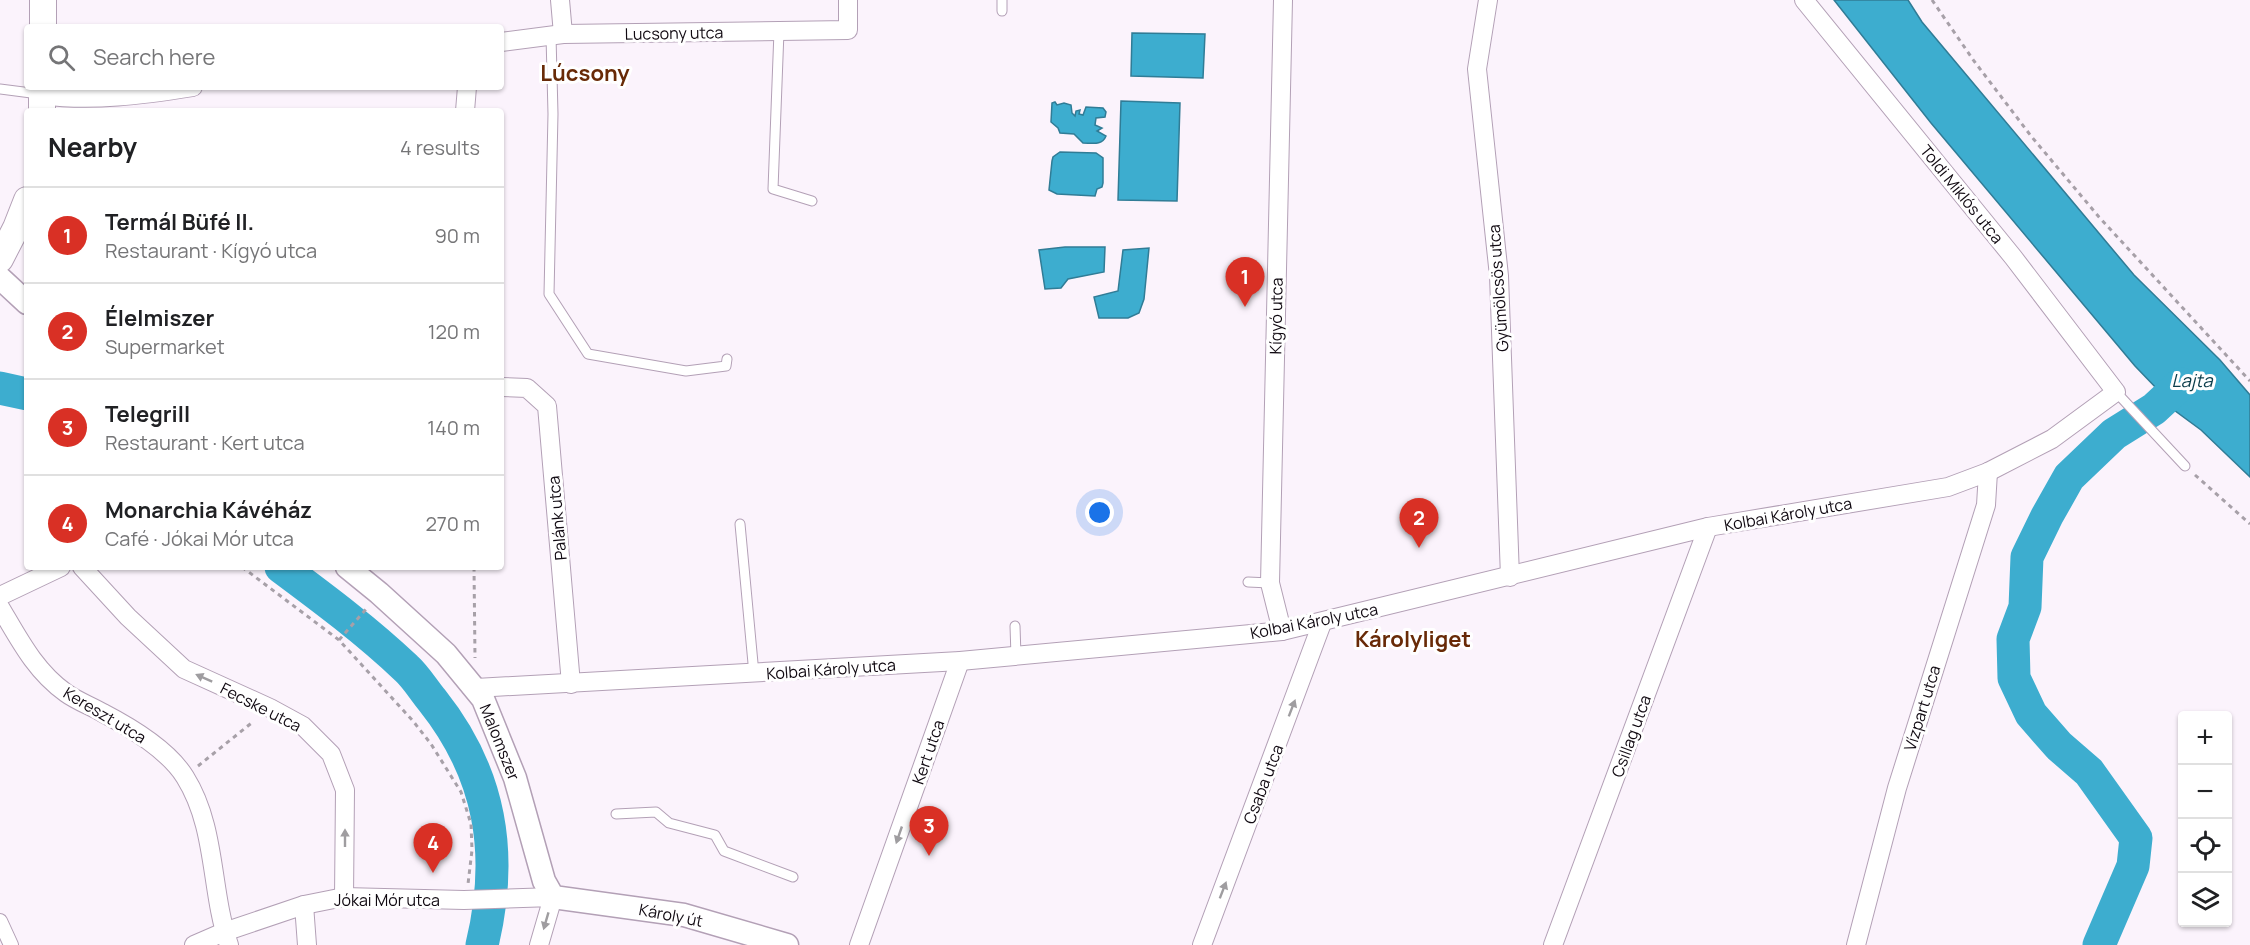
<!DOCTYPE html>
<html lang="en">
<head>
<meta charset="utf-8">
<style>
  :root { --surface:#fff; --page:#f2f2f2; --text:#202124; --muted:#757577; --line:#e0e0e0; --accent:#d93025 }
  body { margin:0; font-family:Manrope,sans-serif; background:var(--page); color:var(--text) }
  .controls { position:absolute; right:18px; bottom:18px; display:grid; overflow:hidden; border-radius:6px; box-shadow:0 2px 4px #0004 }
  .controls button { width:54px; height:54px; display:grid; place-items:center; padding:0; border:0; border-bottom:2px solid var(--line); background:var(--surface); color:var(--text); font:30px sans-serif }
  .you { position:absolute; left:1100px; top:513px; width:21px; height:21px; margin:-15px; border:4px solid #fff; border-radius:50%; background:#1a73e8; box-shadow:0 0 0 9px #1a73e833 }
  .badge { display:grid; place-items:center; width:39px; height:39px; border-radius:50%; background:var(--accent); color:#fff; font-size:20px; font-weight:700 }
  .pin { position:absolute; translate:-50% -50px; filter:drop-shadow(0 2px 3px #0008) }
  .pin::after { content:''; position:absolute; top:32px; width:21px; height:18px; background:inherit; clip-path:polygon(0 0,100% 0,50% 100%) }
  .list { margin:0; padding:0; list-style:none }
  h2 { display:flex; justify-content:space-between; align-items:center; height:78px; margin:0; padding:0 24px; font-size:26px }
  h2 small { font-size:20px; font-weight:400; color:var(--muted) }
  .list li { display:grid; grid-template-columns:39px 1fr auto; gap:18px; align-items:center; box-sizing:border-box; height:96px; padding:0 24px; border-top:2px solid var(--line) }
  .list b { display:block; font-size:22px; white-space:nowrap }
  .list p { margin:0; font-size:20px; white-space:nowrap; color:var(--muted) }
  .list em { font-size:20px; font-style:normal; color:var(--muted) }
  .icon { flex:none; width:33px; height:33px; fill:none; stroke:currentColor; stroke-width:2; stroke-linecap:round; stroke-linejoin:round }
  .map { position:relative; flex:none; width:2250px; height:945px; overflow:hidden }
  .search { position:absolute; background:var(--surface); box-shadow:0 2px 4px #0004; left:24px; top:24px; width:480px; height:66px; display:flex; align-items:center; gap:15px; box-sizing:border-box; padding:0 21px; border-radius:6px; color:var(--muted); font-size:22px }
  .panel { position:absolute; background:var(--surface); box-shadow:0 2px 4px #0004; left:24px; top:108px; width:480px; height:462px; border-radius:6px }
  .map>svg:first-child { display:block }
  .water { fill:#3dadcf; stroke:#307c96; stroke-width:1.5 }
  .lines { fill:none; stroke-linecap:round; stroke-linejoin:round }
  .river { stroke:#3dadcf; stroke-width:33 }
  .service-casing { stroke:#b3a0b6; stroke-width:11 }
  .pedestrian-casing { stroke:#b3a0b6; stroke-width:16 }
  .minor-casing { stroke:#b3a0b6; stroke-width:20 }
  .tertiary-casing { stroke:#b3a0b6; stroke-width:25 }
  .secondary-casing { stroke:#b3a0b6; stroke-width:28 }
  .path { stroke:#a7a0a8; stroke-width:3; stroke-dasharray:4.5 4.5; stroke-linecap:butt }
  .service { stroke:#fff; stroke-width:9 }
  .pedestrian { stroke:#fff; stroke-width:14 }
  .minor { stroke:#fff; stroke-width:18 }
  .tertiary { stroke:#fff; stroke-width:22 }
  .secondary { stroke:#fff; stroke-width:26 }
  .oneway { fill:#9f9da0 }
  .labels { text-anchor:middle; stroke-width:6; stroke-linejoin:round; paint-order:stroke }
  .street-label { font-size:16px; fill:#100911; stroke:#fff }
  .water-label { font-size:18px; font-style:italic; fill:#0a3d4b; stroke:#fff }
  .district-label { font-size:22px; font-weight:bold; fill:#682a07; stroke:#fff }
</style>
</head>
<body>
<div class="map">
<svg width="2250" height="945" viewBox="0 0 2250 945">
  <rect width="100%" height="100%" fill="#fbf3fc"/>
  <g class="water">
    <path d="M1834,0H1908L1922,22L2134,275L2220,360L2250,395V477L2201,430L2167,405L2151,416L2140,408L2159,391L2135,366L1931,123Z"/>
    <path d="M1132,33L1205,34L1203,78L1131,76Z"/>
    <path d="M1121,101L1180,103L1177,201L1118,200Z"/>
    <path d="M1055,102L1057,105L1064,103L1071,105L1072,113L1075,116L1076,111L1080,110L1079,114L1083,115L1086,107L1103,108L1106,112L1105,117L1096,118L1095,125L1102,128L1097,131L1106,136C1102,146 1092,143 1083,143L1074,134L1060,133L1058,128L1051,122L1052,103Z"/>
    <path d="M1060,152L1096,153L1103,158V183L1102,187L1097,189L1095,196L1057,194L1049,190L1052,161L1053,157Z"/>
    <path d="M1065,247H1105L1104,272L1068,279L1061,288L1045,289L1039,250Z"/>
    <path d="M1149,248L1144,299L1139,313L1128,318H1099L1094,297L1118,291L1123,250Z"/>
  </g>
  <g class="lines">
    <g class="river">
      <path d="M0,388L27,394"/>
      <path d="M281,567C324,599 367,631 406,668C416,677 423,689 432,700C491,774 504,854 482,945"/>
      <path d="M2099,945L2133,866L2136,838L2089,772L2059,746L2031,714L2014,678L2013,639L2025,607L2027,557L2047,516L2069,477L2114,434L2154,409L2181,384"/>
    </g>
    <g class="service-casing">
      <g id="service">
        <path d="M1002,11V0"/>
        <path d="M779,31L773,189L812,201"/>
        <path d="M551,36L553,114L549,294L588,354L686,371L726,366L727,359"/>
        <path d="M0,89L39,94"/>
        <path d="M2116,392L2185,466"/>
        <path d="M740,524L754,674"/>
        <path d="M1248,582L1270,583"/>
        <path d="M1015,626L1016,656"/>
        <path d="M616,814L656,812L669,823L715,835L724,851L793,877"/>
      </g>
    </g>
    <g class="pedestrian-casing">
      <path id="pedestrian" d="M0,921L11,945"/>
    </g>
    <g class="minor-casing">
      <g id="minor">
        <path d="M560,0L563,34"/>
        <path d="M1488,0L1477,69L1499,276L1510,577"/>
        <path d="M501,42L563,34L848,30V0"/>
        <path d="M42,95C92,102 143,95 193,87"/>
        <path d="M465,111L467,87"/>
        <path d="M501,387L527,388L547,406L571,684"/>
        <path d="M82,567L128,617L184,669L270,708L303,726L331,754L345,790L344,897"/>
        <path d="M0,596L61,567"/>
        <path d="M0,607C19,639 35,671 66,693C77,701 91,706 103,713C130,727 169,751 185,777C217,828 210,890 229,945"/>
        <path d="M1282,631L1270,583L1283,0"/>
        <path d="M476,688L960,661L1282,631L1708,527L1948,487L1988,472L2052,439L2116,392L2013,257L1804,0"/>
        <path d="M304,905L307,945"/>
        <path d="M194,945L224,932L304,905L344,897L464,900L553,897L539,945"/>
        <path d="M859,945L960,661"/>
        <path d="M1202,945L1322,623"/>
        <path d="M1553,945L1708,527"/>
        <path d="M1856,945L1897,788L1986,505L1988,472"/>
      </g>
    </g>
    <g class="tertiary-casing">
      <g id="tertiary">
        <path d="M0,278L27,303"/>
        <path d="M347,567L379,593L446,654L483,699L515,778L544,881L553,897L684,915L787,945"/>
      </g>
    </g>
    <g class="secondary-casing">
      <g id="secondary">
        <path d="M43,27V0"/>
        <path d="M42,111V87"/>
        <path d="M0,259L16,228L27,200"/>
      </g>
    </g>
    <g class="path">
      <path d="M1932,0L1974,61L2031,136L2099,217L2250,381"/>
      <path d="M2195,475L2250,524"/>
      <path d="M242,567L339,640L413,721L431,744L461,792L471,824L472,850L468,884"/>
      <path d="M474,567L475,658"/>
      <path d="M339,640L367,608"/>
      <path d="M198,766L254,721"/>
    </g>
    <use href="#service" class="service"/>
    <use href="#pedestrian" class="pedestrian"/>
    <use href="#minor" class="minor"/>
    <use href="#tertiary" class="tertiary"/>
    <use href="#secondary" class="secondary"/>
  </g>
  <defs><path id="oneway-solid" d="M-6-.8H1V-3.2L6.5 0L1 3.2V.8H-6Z" transform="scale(1.5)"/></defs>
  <g class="oneway">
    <use href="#oneway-solid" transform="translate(204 678) rotate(-156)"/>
    <use href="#oneway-solid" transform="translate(1292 708) rotate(-69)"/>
    <use href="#oneway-solid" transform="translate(899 835) rotate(109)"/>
    <use href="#oneway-solid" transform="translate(345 838) rotate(-90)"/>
    <use href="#oneway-solid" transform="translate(1223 890) rotate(-69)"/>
    <use href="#oneway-solid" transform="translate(546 921) rotate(106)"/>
  </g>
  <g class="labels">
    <g class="street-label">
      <text transform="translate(674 33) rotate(-1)" y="6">Lucsony utca</text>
      <text transform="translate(1962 194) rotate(51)" y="6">Toldi Miklós utca</text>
      <text transform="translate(1498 288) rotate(-94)" y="6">Gyümölcsös utca</text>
      <text transform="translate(1276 316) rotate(-89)" y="6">Kígyó utca</text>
      <text transform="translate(1788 514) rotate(-10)" y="6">Kolbai Károly utca</text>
      <text transform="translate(557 518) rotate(-95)" y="6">Palánk utca</text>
      <text transform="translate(1314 621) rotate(-11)" y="6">Kolbai Károly utca</text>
      <text transform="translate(831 669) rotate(-4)" y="6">Kolbai Károly utca</text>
      <text transform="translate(261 707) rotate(27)" y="6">Fecske utca</text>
      <text transform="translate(1922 708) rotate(-73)" y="6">Vízpart utca</text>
      <text transform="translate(105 715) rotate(31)" y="6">Kereszt utca</text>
      <text transform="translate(1631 736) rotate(-70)" y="6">Csillag utca</text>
      <text transform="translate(500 742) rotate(68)" y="6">Malomszer</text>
      <text transform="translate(928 752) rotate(-71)" y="6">Kert utca</text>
      <text transform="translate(1263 784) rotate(-69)" y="6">Csaba utca</text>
      <text x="387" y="906">Jókai Mór utca</text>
      <text transform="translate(671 915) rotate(11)" y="6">Károly út</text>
    </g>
    <g class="water-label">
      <text x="2192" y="387">Lajta</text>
    </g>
    <g class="district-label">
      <text x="585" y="81">Lúcsony</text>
      <text x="1413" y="647">Károlyliget</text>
    </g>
  </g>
</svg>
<div class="controls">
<button>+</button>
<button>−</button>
<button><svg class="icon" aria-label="locate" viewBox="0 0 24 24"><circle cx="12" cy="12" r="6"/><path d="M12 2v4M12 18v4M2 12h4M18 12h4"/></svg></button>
<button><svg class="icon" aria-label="layers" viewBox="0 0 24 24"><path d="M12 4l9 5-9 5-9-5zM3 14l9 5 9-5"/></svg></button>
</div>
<div class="you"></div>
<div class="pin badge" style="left:1245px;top:307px">1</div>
<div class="pin badge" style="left:1419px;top:548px">2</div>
<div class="pin badge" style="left:929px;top:856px">3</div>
<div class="pin badge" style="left:433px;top:873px">4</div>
<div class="search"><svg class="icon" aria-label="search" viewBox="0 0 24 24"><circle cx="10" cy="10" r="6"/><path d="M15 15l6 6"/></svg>Search here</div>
<section class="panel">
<h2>Nearby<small>4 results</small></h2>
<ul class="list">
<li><span class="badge">1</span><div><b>Termál Büfé II.</b><p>Restaurant · Kígyó utca</p></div><em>90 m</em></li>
<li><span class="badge">2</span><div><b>Élelmiszer</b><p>Supermarket</p></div><em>120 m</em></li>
<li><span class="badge">3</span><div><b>Telegrill</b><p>Restaurant · Kert utca</p></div><em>140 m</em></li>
<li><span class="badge">4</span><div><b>Monarchia Kávéház</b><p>Café · Jókai Mór utca</p></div><em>270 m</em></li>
</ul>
</section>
</div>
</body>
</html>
